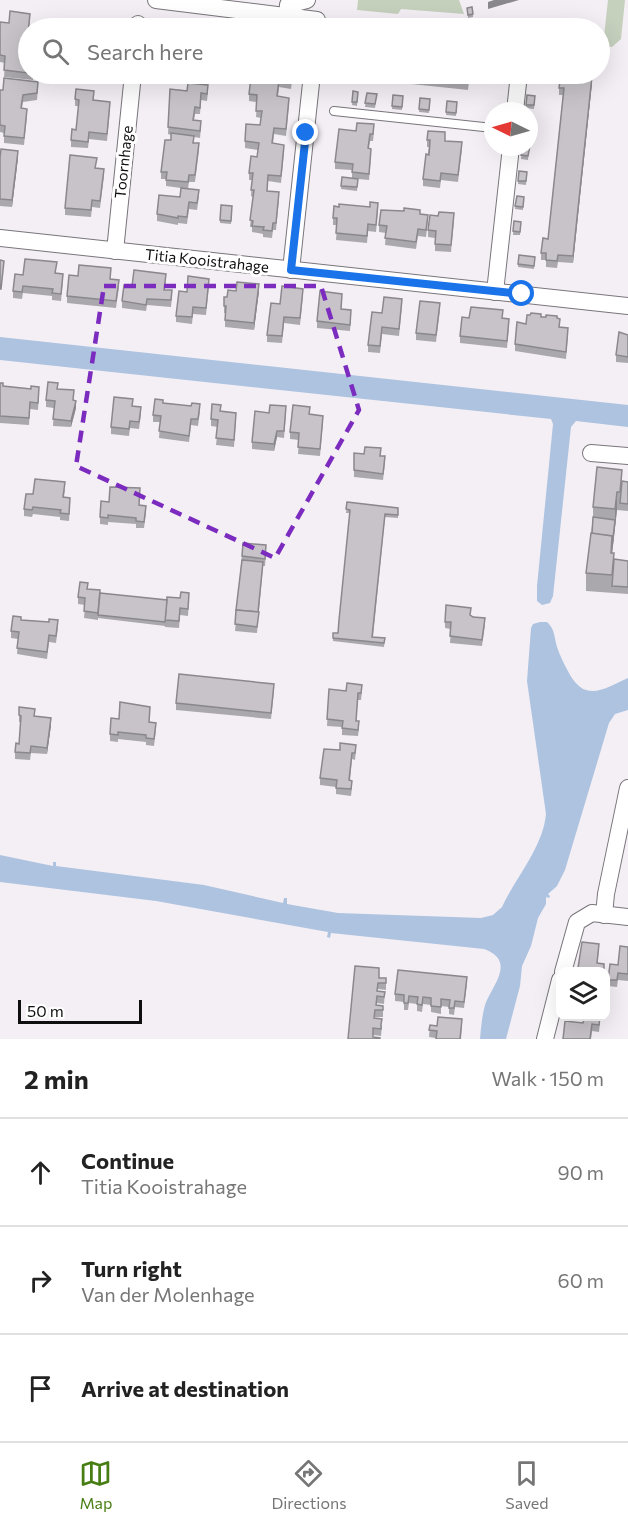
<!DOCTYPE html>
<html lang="en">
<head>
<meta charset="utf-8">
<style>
  :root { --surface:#fff; --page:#f6f6f6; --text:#222; --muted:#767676; --line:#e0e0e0; --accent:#477e13 }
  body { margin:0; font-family:Commissioner,sans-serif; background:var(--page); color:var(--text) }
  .controls { position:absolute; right:18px; bottom:18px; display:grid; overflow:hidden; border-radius:12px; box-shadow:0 6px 24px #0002 }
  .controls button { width:54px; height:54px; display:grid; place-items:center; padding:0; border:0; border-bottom:2px solid var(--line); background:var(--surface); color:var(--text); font:30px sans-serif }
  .compass { position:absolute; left:484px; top:102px; width:54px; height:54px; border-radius:50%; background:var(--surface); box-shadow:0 6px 24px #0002; rotate:275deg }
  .scale { position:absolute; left:18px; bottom:15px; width:124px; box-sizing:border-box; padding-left:6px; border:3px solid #100f10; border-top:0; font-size:16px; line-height:21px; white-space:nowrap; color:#100f10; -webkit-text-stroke:4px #fff; paint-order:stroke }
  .stop { position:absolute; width:18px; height:18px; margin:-14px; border:4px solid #1a73e8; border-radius:50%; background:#fff }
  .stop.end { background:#1a73e8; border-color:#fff; box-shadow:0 2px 6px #0008 }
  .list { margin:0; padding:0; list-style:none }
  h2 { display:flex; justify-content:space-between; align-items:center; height:78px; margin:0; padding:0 24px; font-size:26px }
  h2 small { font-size:20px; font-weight:400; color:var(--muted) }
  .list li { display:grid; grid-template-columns:39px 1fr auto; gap:18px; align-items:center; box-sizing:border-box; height:108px; padding:0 24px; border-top:2px solid var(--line) }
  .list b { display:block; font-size:22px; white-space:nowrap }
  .list p { margin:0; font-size:20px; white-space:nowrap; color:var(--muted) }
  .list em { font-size:20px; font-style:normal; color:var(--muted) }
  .icon { flex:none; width:33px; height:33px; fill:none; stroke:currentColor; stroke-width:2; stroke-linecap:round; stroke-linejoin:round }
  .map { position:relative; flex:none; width:628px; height:1039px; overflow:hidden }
  .search { position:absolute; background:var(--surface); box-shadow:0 6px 24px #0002; left:18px; right:18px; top:18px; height:66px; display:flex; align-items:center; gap:15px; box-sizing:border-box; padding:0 21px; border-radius:33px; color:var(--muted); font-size:22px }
  .sheet { height:402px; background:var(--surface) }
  nav { display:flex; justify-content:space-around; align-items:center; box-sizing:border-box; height:84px; border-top:2px solid var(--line); background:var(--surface); font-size:16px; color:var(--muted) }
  nav a { display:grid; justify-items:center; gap:3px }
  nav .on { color:var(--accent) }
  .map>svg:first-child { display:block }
  .green { fill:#c5d0bd }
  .water { fill:#adc3e0 }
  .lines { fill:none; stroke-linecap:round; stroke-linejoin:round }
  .lane-casing { stroke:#79757b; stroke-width:10 }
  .street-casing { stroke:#79757b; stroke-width:18 }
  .lane { stroke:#fff; stroke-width:8 }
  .street { stroke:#fff; stroke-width:16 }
  .wall { fill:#aba8ad }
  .shaded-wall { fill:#8b888d }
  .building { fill:#c7c3c9; stroke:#8b888d; stroke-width:1.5 }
  .route { stroke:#1a73e8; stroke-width:8 }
  .marked { fill:none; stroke:#7b2cbf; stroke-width:4.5; stroke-dasharray:12 8; stroke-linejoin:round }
  .labels { text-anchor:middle; stroke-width:6; stroke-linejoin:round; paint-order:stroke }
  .street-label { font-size:15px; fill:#100f10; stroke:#fff }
</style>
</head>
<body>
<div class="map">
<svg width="628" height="1039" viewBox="0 0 628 1039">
  <rect width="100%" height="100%" fill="#f4eff5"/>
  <g class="green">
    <path d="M358,0H459L464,14L401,9L398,14L357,10Z"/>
    <path d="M608,0H625L621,39L612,47L603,46Z"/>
  </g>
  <g class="water">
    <path d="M0,337L628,405V427L576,421L571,427L553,596L550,603L542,605L537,601V586L553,424L551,419L0,360Z"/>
    <path d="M540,622H547C555,629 554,637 557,647C560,656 564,664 569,673C585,703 604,689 628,678V710L615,714L609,723L565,870L557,886L548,894L550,896L549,898L546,897V904L538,918L531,946L522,966L520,986L506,1039H480C481,1028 482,1016 485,1005C492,985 517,961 484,949L331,933L330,938L327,937L328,932L156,901L0,882V855L53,866V862H56V866L204,885L283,903L284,898H287V904L338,913L481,918L493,915L502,907C516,877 543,847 546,814L527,681L531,628L533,624Z"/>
  </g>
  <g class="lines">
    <g class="lane-casing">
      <path id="lane" d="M334,111L493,128"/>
    </g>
    <g class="street-casing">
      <g id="street">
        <path d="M156,0L317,20"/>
        <path d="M287,15L288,5L307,0"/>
        <path d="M138,28V24"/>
        <path d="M515,111L519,74"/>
        <path d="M0,238L628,306"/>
        <path d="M115,251L133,74"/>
        <path d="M291,270L312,74"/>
        <path d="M495,292L511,147"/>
        <path d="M591,453L628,456"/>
        <path d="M604,915L606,894L628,788"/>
        <path d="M563,972L577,922L592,913L628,917"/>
        <path d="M545,1039L560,980"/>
      </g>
    </g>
    <use href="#lane" class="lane"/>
    <use href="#street" class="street"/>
  </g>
  <g class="wall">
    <path d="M467,8L473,14V17L468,18Z"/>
    <path d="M30,21L28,42V74H33V80L4,77L5,63L0,62V22L9,23Z"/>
    <path d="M80,74H107L106,83L80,80Z"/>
    <path d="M173,74H200L199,84L178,82V75H173Z"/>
    <path d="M293,74L291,89L279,87L278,96L289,105L286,136L274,134L273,144L284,152L281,183L268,181L267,191L279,199L276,230H273L272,238L263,237V234L252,232V227H250L253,197L251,196L252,180H249V173L257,157L258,150L245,148V141L260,125L261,118L256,117L257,102L249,101V94L265,78Z"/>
    <path d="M346,74H470L468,90L346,77Z"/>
    <path d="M538,74H554V78L538,76Z"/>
    <path d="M578,74V75L592,83L573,263L558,262L557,268L546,267V260H541V253L548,239L563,95H559V88Z"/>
    <path d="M38,88L37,100L23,102L22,108L27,116L24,145L4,143V133L0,132V90Z"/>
    <path d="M170,89L208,92L207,101L201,100L200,114H195L194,121L201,128L200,138L194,137L193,143L199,150L195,182H189L188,189L199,196L197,210L189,209L187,224L178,223V225L157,221V214L180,197L181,188L166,186V179H161V172L171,140V135L168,134Z"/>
    <path d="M353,91L358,92L357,106L352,105Z"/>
    <path d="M367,93L377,94L375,108L365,107Z"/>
    <path d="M393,95L403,96L402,110L392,109Z"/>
    <path d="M527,95L535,96L534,109L526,108Z"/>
    <path d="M420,98L430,99L429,113L419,112Z"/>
    <path d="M75,99L93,100L110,109L107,141L89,139L88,148L71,147V140L76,130L79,106H75Z"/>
    <path d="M447,101L457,102L456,116L446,115Z"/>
    <path d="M356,131H374L373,141H370L369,148L371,155L369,180L358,179L357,191L341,189L342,177L352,178V170L335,169V162Z"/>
    <path d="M427,140L445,141L462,149L458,182L441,180L440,188L423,186V179L429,147H427Z"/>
    <path d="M522,147H529L528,160L521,159Z"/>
    <path d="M0,158H18L12,207L0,206Z"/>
    <path d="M96,168L104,176L100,208L92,207L91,217L65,215V208Z"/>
    <path d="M519,171L527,172L526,185L518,184Z"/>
    <path d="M517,196L524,197L523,210L515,209Z"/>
    <path d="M232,206L231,224L220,223V220Z"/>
    <path d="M370,207L378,210L376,232L368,231L367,243L336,240L337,225H333V218Z"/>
    <path d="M420,214L428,221L426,237L418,236L416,249L385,245L386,233L379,232V225Z"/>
    <path d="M438,216L454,220L451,252L435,251V238L428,237V230Z"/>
    <path d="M514,221L521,222L520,235H513Z"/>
    <path d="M519,255L535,257L534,269L518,267Z"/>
    <path d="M56,274L63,281L61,301L52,300V296L23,293L22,299L13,298V291L23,275Z"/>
    <path d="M78,276L111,279L119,287L116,308L67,303V296Z"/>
    <path d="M166,281L165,290L172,297L171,307L147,305L146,311L122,308V301L132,286Z"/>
    <path d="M209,285L206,315L193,314L192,324L176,322V316L187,292Z"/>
    <path d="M236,291H259L254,330L225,327V313H224V306Z"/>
    <path d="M303,295L300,325L284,323L282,343L267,342V335L280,304Z"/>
    <path d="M342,301L341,309L351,317L350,331L317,328V321Z"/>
    <path d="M402,306L399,336L382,334L380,353L368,352V345L382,313Z"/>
    <path d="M440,310L436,342L416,340V333Z"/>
    <path d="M541,317L557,318L560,327L568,335L566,359L515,351V344L526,324Z"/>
    <path d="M503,318L509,326L507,348L460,343V336Z"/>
    <path d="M628,335V363L616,362V355Z"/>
    <path d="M0,383L3,386L39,394L38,410L30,409L29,425L0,423Z"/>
    <path d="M58,389L74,401L76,408L71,427L53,426L54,408L46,407V400Z"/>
    <path d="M163,403L200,411L198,426L191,425L189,442L159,438L160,422H153V415Z"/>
    <path d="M133,406L141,414L139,429L130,428L129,436L111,434V427Z"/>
    <path d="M221,411L236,420L234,447L216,445L218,427L211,426V419Z"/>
    <path d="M269,413H286L284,438L277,437L274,451L252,449V442Z"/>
    <path d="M310,414L323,422L320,456L298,454L299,440L290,439V432Z"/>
    <path d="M354,453L381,456L385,463L383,480L354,477Z"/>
    <path d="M622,481L628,482V511L617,510L612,553L614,559L628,561V594L586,591V573L593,517V507Z"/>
    <path d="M65,489L64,497L70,505L69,521L60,520V517L33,514L32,517L24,516V509L33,494Z"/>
    <path d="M140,495L139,505L146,513L144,528H136V524L108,522V525L100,524V517L109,502Z"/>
    <path d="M347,502L398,508V518L385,517L373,637L385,638L384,647L333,641V633H338L350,513H346Z"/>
    <path d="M243,543L266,552L265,566H263L257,633L235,631Z"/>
    <path d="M88,589L100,593L167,600H189L188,616L180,615L179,628L165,627V626L98,618V620L84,618L85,605L78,604V597Z"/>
    <path d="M471,615L485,625L482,646L450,643L451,629L445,628V622Z"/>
    <path d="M21,620L58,627L56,643L49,642L47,659L17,654L18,639L11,638V631Z"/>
    <path d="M329,689L362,692L361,700H358L356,721L359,728L358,736L342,735V727L327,726Z"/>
    <path d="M274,691L271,719L176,710V703Z"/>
    <path d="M150,714L149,722L156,730L154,746L146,745V742L118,739V742L110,741V734L119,719Z"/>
    <path d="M19,715L35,716L51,725L47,754L31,753L30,760L15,759V752L19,744L21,722H19Z"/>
    <path d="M324,749L356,751L355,760L352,759L350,781L352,788L351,796L336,794V787L320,785V778Z"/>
    <path d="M628,947V981L618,980L617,987L608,986V980Z"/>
    <path d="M599,951L597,963L604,964V972H578V968Z"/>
    <path d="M379,978H386V990L378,989V991L385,992L384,1004L377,1003L376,1005L383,1006V1017H375V1018L382,1026L381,1036L373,1035V1037L348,1039Z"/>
    <path d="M467,984L464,1008L455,1007L454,1015L449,1014V1007L441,1006V1014L431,1012V1005L423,1004L422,1012L417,1011V1004L409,1003L408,1010H404V1002L395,1001V994Z"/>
    <path d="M583,1023H600L599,1032L592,1031L591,1039H563Z"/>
    <path d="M430,1025L462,1026L461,1039H436V1038L429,1037Z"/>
  </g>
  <g class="shaded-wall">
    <path d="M494,0H519L488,9V2Z"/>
    <path d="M592,76V83L573,263V256Z"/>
    <path d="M18,151V158L12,207V200Z"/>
    <path d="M259,284V291L254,330V323Z"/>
    <path d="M76,401V408L71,427V421Z"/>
    <path d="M277,431V437L274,451V444Z"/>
    <path d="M617,492V510L611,564V553L615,520V509Z"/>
    <path d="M51,718V725L47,754V748Z"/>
  </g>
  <g class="building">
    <path d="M472,7L473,14L468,15L467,8Z"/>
    <path d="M10,11L30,14L27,42H28V73L4,70L5,56L0,55V22L9,23Z"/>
    <path d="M84,22L101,24V28H83Z"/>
    <path d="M84,74H107L106,76Z"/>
    <path d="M179,74H199V77L178,75Z"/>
    <path d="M266,74H292L291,82L279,80L277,96L289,98L286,129L274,128L272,143L284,145L281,176L268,175L267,191L279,192L276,223H273L272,231L263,230L264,227L252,226L253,221L250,220L254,190H251L253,173H249L251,156L257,157L259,143L245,141L246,124L260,125L262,111H256L257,95L249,94L251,77L265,78Z"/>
    <path d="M379,74H469L468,83Z"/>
    <path d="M561,74H577V75L592,76L573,256L558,255L557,261L546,260V253H541L543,238L548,239L564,88H559Z"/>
    <path d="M4,78L38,82L37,93L23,95L21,108L27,109L24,138L4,136L5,126L0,125V90H3Z"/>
    <path d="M188,83L208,85L207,94L201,93L200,108L195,107L193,120L201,121L200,131L168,127L170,89L187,91Z"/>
    <path d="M76,89L94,91L93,100L110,102L107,134L89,132L88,142L71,140L72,129L76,130L79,100L75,99Z"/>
    <path d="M353,91L358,92L357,102H352Z"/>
    <path d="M367,93L377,94L375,104L365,103Z"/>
    <path d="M393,95L403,96L402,107L392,106Z"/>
    <path d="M527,95L535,96L534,105H526Z"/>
    <path d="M420,98L430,99L429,110L419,109Z"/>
    <path d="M447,101L457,102L456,113L446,112Z"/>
    <path d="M529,121H532L531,131H529Z"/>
    <path d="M357,123L374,124L373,134H370L368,148L371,149L369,174L352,172L353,164L335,162L339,129L356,131Z"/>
    <path d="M428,131L445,132V141L462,142L458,175L441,173L440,181L423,179L426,154L429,155L430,140H427Z"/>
    <path d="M171,133L194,136L193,143H199L195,175H189L188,182L166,180L167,172H161L165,140H171Z"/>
    <path d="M529,146H530L528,156L521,155L522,147Z"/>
    <path d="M1,149L18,151L12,200L0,199V158Z"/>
    <path d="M70,155L97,158L95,168L104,169L100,201L92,200L91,210L65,208Z"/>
    <path d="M519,171L527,172L526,181H518Z"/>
    <path d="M342,177L358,179L357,187L341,186Z"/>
    <path d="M181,188L199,190L197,203L189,202L187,217L178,216V218L157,214L159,195L180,197Z"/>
    <path d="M517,196L524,197L523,207L515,206Z"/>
    <path d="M370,202L378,203L376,225L368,224L367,236L336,233L337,218H333L334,206L339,207V204L370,207Z"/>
    <path d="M221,205L232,206L231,221L220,220Z"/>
    <path d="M404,208L420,210V214L428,215L426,230L418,229L416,242L385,238L387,226L379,225L381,210L404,211Z"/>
    <path d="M439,212L454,213L451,245L435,244L436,231L428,230L430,215L438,216Z"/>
    <path d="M514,221L521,222L520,232L513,231Z"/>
    <path d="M519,255L535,257L534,266L518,264Z"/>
    <path d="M25,259L57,262L55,273L63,274L61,294L52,293L53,289L23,286L22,292L13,291L15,274L23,275Z"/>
    <path d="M0,260L4,261L1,289H0Z"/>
    <path d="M79,265L111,268L110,279L119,280L116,301L67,296L69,275L78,276Z"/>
    <path d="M134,270L166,274L164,290H172L171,300L147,299L146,305L122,301L124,285L132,286Z"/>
    <path d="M188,276L209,279L206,308L193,307L192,317L176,316L179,291L187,292Z"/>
    <path d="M237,282L259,284L254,323L225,320L226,306H224V297H227L228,290L236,291Z"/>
    <path d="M282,286L303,289L300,318L284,317L282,336L267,335L271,303L280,304Z"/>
    <path d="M320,291L342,294L341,309L351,310L350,325L317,321Z"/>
    <path d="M384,297L402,299L399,329L382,327L380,346L368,345L372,312L382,313Z"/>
    <path d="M420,301L440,303L436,335L416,333Z"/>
    <path d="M471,307L503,310L502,318L509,319L507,341L460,336L462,317L469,318Z"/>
    <path d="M531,313L541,314V317H546V315L557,316V318L560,319L559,327L568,328L566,352L515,344L517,322L526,324L527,315H530Z"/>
    <path d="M619,332L628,335V357L616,355Z"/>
    <path d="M48,382L58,383L57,389L74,390L73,400L76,401L71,421L53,419L55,401L46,400Z"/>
    <path d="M0,383H3V386L31,389V386L39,387L38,403L30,402L29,418L0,416Z"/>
    <path d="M114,397L133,399L132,406L141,407L139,422L130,421L129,429L111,427Z"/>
    <path d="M155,399L163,400V403L191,406L192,403L200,404L198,419H191L189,436L159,431L161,416L153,415Z"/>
    <path d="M212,404L221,405L220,411L236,413L234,440L216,438L218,420L211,419Z"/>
    <path d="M270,405L286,406L284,431H277L274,444L252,442L255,411L269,413Z"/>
    <path d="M293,405L310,407L309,414L323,416L320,449L298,447L299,433L290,432Z"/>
    <path d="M365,447L381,448L380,456H385L383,474L354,470V453L364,454Z"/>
    <path d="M597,467L622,470L620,492H617L615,509L593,507Z"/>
    <path d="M35,479L65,482L63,497L70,498L69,514L60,513L61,510L33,507L32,510L24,509L26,494H33Z"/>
    <path d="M622,481L628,482V504L620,503Z"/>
    <path d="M110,487L140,488L139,505L146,506L144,522L136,521V518L108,515V518L100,517L101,501L109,502Z"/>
    <path d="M347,502L398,508V515L385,514L372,637L385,638L384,643L333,638V633H338L339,620L350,510L346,509Z"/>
    <path d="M593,517L615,520L612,547V536L592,534Z"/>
    <path d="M591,533L612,536L611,553H614L612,575L586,573Z"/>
    <path d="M243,543L266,545L265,559L242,556Z"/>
    <path d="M614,559L628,561V587L612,586Z"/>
    <path d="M242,560L263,562L258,612L236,610Z"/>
    <path d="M80,582L88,583L87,589L100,590L98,613L84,611L85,598L78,597Z"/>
    <path d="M181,592L189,593L188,609L180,608L179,621L165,620L167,597L180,598Z"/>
    <path d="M100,593L167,600L165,622L98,615Z"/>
    <path d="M446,605L471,608L470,615L473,617L485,618L482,640L450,636L451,622H445Z"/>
    <path d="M236,610L259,612L257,627L235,624Z"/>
    <path d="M13,616L21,617V620L49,622V619L58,620L56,636L49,635L47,652L17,648L19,632L11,631Z"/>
    <path d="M179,674L274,684L271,713L176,703Z"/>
    <path d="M347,683L362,685L361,693H358L356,721H359L358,730L342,728L343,721L327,719L329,689L346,691Z"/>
    <path d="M120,702L150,707L149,722L156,723L154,739L146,738V735L118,732V735L110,734L111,718L119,719Z"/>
    <path d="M19,707L35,709L34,716L51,718L47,748L31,746L30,753L15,752L16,743L19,744L21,716L19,715Z"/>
    <path d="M340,743L356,745L355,753H352L349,780L352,781L351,789L336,788L337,780L320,778L324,749L340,750Z"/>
    <path d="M582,942L599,944L597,963L604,964V972H595L578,968Z"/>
    <path d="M620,946L628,947V974L618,973L617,980H608L610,964L618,965Z"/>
    <path d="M355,966L379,968V978H386V983H378L377,991L385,992L384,997L377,996L376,1005L383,1006V1010H375L374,1018L382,1019L381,1024V1029L373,1028V1037L380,1038V1039H348Z"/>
    <path d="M398,970L467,977L464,1002L455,1001L454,1008H449L450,1000L441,999V1007L431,1006V998L423,997L422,1005L417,1004L418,997L409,996L408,1003H404V995L395,994Z"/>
    <path d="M438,1017L462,1019L460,1039H436L437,1031L429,1030L430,1025L437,1026Z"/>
    <path d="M584,1017H600L599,1025L592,1024L590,1039H563L565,1021L583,1023Z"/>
  </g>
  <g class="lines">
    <path class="route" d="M306,133L291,270L522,294"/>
  </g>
  <path class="marked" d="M104,286H321L359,410L275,558L76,466Z"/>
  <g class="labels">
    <g class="street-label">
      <text transform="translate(124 162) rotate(-84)" y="5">Toornhage</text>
      <text transform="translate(207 261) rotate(6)" y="5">Titia Kooistrahage</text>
    </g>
  </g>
</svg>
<div class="controls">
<button><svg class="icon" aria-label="layers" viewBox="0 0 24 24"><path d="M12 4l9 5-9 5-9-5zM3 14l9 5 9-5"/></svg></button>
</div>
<svg class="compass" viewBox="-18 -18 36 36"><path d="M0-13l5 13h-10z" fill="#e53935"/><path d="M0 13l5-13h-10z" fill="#767676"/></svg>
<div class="scale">50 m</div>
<div class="stop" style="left:522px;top:294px"></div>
<div class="stop end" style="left:306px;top:133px"></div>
<div class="search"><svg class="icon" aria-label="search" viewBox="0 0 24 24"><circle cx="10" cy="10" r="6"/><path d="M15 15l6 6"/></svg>Search here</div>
</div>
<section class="sheet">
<h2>2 min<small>Walk · 150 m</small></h2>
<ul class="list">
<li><svg class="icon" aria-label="ahead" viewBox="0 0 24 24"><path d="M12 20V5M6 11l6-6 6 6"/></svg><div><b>Continue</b><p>Titia Kooistrahage</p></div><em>90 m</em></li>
<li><svg class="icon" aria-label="right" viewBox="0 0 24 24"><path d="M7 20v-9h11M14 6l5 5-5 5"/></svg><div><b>Turn right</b><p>Van der Molenhage</p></div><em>60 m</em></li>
<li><svg class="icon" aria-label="arrive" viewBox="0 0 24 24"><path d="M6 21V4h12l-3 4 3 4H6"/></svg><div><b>Arrive at destination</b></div></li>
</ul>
</section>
<nav>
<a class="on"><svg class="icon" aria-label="map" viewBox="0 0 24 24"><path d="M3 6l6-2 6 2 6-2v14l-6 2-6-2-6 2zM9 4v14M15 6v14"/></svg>Map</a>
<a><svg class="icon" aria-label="directions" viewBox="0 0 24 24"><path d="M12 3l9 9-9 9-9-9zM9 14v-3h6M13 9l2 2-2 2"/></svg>Directions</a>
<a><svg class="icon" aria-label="saved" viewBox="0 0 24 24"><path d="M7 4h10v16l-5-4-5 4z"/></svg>Saved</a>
</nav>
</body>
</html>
